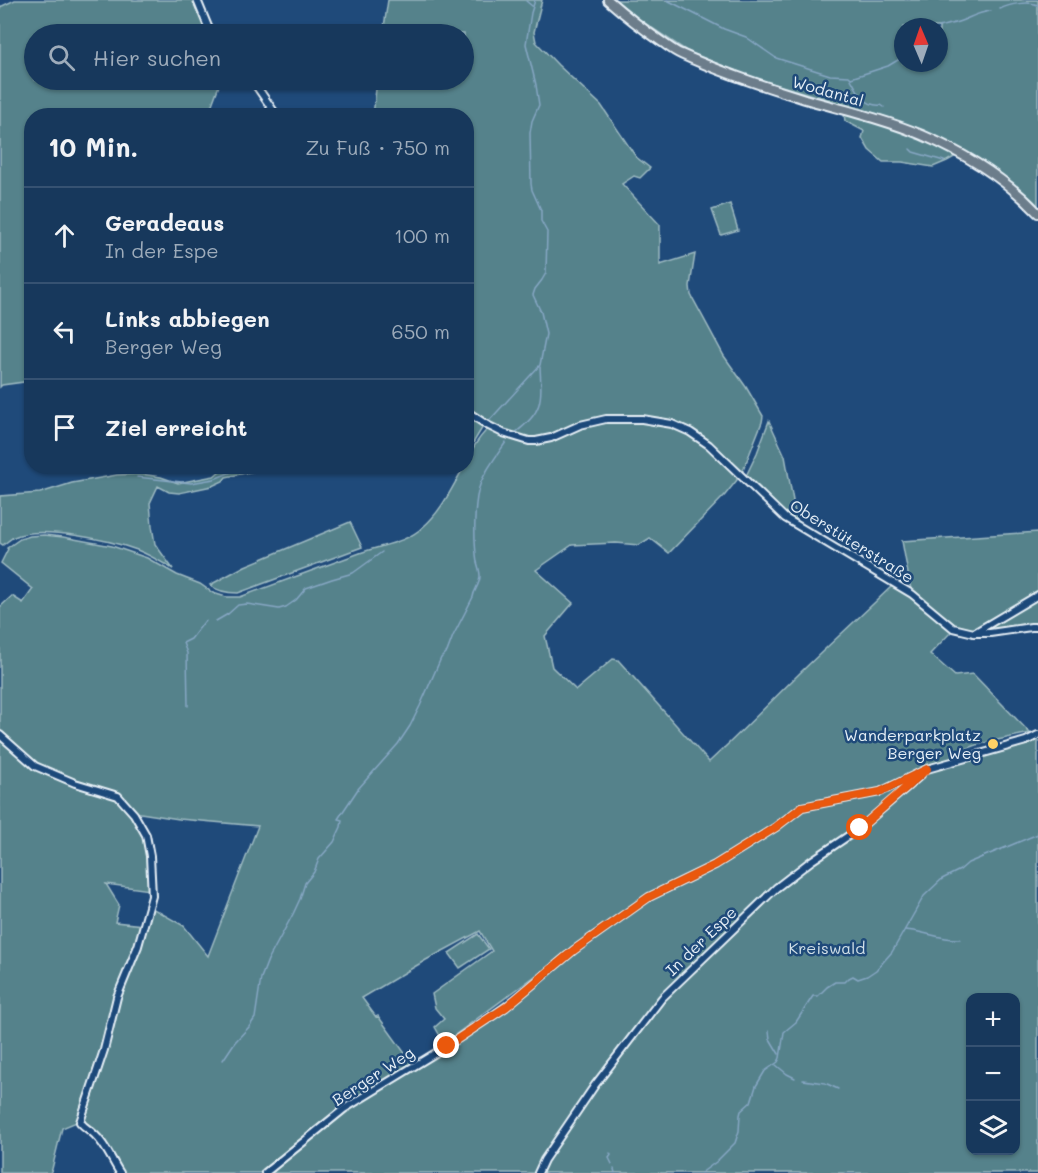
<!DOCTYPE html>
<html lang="de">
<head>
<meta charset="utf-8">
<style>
  :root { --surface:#17385c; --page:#244365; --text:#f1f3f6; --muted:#9eacbb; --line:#365272 }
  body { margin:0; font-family:Mali,sans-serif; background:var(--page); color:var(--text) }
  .controls { position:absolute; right:18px; bottom:18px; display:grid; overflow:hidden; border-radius:12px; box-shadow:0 2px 4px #0004 }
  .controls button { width:54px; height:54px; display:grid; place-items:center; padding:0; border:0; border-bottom:2px solid var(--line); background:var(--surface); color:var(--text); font:30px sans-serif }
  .compass { position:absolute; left:894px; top:18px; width:54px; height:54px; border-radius:50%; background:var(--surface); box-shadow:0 2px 4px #0004; rotate:358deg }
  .stop { position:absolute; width:18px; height:18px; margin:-14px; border:4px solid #ea580c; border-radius:50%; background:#fff }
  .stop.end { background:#ea580c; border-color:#fff; box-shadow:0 2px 6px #0008 }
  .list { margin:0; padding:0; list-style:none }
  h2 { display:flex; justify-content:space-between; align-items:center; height:78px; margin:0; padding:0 24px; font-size:26px }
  h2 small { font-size:20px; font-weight:400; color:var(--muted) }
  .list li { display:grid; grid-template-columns:39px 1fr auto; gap:18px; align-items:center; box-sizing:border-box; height:96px; padding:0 24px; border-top:2px solid var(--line) }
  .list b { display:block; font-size:22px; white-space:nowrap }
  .list p { margin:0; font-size:20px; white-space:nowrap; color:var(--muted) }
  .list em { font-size:20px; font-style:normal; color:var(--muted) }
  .icon { flex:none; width:33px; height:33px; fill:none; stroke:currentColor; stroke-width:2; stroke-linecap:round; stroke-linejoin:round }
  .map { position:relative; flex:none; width:1038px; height:1173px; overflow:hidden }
  .search { position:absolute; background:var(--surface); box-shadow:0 2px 4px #0004; left:24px; top:24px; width:450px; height:66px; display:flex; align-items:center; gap:15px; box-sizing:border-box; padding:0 21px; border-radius:33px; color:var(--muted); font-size:22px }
  .panel { position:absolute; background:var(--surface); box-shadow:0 2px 4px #0004; left:24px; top:108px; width:450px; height:366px; border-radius:24px }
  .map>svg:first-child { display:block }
  .green { fill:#54828b; stroke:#9ebac2; stroke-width:1.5; fill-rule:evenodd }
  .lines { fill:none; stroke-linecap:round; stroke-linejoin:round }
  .stream { stroke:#87a7c4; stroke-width:1.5 }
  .minor-casing { stroke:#e8f1f8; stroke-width:10 }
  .major-casing { stroke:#e8f1f8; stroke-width:12 }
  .minor { stroke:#1f4a7a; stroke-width:6 }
  .major { stroke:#6c7d8b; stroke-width:8 }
  .route { stroke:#ea580c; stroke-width:8 }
  .poi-dot { fill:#ffd166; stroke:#1f4a7a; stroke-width:2 }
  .labels { text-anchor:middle; stroke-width:5; stroke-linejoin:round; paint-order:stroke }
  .street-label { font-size:16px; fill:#e8f1f8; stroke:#1f4a7a }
  .poi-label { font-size:16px; fill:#e8f1f8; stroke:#1f4a7a; text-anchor:end }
  .park-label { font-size:16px; fill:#d2e0e8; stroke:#1f4a7a }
</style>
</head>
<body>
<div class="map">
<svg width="1038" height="1173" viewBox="0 0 1038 1173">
  <rect width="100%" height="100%" fill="#1f4a7a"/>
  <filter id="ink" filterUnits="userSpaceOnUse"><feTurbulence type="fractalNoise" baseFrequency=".0167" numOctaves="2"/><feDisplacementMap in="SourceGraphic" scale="12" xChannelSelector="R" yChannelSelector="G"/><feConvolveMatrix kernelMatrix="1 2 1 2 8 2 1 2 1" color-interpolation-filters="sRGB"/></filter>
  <g filter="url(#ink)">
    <g class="green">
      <path d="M15,0H196L209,34H34V80H221L208,115L32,116L31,381L2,385L0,387V7Z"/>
      <path d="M388,0H542L534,32L536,42L558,65L601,105L636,157L650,168L640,178L634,176L622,184L660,225V265L695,254L690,286L691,295L724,356L746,387L763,416L762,422L742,473L717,448L689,428L665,420L650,417L581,422L550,436L535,440L520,437L495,427L467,406L466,116H373L377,80H464V34H383Z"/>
      <path d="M616,0H1038V210L965,151L947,161L933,167L902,162H883L869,150L862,138L864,131L845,121L844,114L866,119L870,112L745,75L687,51L642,21ZM903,27H939V63H903Z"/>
      <path d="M730,204L738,230L721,235L712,210Z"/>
      <path d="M467,414L484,425L467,453Z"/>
      <path d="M603,421C638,421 673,420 703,442C715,452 725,465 737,475V480L725,495L669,553L650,538L639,545L616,543L572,545L536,570L573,603L545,636L552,667L576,690L613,659L618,660L709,762C741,733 771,701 802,671C832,642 863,614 893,585L910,595L939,621L953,630L930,654L955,676L973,674L1030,733L979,744L961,751L965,756L1038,736V1173H269L365,1097L444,1046L605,929L603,926L444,1043L435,1027L444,1019L435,1008L432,994L492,951L480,931L426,960L362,998L376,1017L378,1016L412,1063L330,1118L262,1173H121L84,1124L83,1120L118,998L152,908L184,926L208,956L258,826L179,819L134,812L119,795L76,781L38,766L0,733V607L12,596L23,603L33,589L1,563L8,549L7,548L20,539L30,536L44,535L63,537L112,546L147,558L177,575L200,584L213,593L226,597H240C280,582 320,568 360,553C382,545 406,543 423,527C442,511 452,487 464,467L466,466C468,454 479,437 488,429L504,437L529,443ZM970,998H1016V1150H970Z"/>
      <path d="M769,421L785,456L797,523L786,516L746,476L757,453Z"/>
      <path d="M216,467H274L226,477L223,481L212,486L179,493L169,492L158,486L150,503L152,526L155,544L173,569C161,562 150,555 137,550C110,540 40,525 14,537C11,538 7,542 3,545L0,543V496L40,493L72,483L117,475L141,474L161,477L178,483L214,476L220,471Z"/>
      <path d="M350,522L362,547L238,593C228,593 218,592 210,585L245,566Z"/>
      <path d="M1038,532V594L974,631L955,625L911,590L902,541Z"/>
      <path d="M1038,597V626L979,631Z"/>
      <path d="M0,736L35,770L116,798L122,803L133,815L142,832L146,843L150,890L106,884L119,905L115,922L143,925L79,1121L62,1128L52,1169L50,1173H0Z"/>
      <path d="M478,934L489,949L460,968L449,953Z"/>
    </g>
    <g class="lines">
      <g class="stream">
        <path d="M667,0L724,29L746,37L776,58L830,75L849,76L851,78L888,66L903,57"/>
        <path d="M526,1L532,6"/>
        <path d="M1000,9C1010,4 1028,1 1038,5"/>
        <path d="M939,27C945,25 952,24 958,22C970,18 978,12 991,11"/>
        <path d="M851,79C858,92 865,107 881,105L884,107"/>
        <path d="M910,149L913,152L944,161"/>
        <path d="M488,422L540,365L546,334L541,312L533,295L535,289L542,280L546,273L547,232L541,221V210L532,190L531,184L530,133L532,121L539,105L536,85L526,44L531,13L535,0"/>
        <path d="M515,433C543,412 542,401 540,367"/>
        <path d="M137,477L191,483L214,479L246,466"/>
        <path d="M216,621L228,614L238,605L247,604L279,609L286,607L296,600L306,588L332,579L353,573L382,552"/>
        <path d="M188,706L187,653L183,643L191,639L204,622L206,621"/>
        <path d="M905,930C924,931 941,940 960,939"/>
        <path d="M769,1031L770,1039L779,1054"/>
        <path d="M223,1060L235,1042L249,1027L255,1018L261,978L268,960L293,914L300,899L305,883L314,872L319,859L334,842L341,827L342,820L338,819L358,789L398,744L410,726L420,706L441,658L447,652L453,636L473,597C474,589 480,585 480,576C480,571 478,566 477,562C474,542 473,501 481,482C487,468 497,455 506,442"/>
        <path d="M776,1065L787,1074L795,1078"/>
        <path d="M803,1080L825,1083L838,1089"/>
        <path d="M610,1153L611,1155L609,1158L612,1164"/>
        <path d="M614,1169L615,1173"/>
        <path d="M701,1173L716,1162L735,1143L739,1131L740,1115L741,1111L751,1102L756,1086L765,1071L778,1062L780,1058L784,1032L796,1022L813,996H818L827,987L835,982H845L849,978L853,976L858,979L867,976L876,970L892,952L924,896L942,879L960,870L968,863L1038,834"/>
      </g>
      <g class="minor-casing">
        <g id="minor">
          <path d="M197,0L211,34"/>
          <path d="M249,80L255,84L277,116"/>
          <path d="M466,411L487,425L503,433L529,441H536L551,438L580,425L606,419H642L672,424L690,432L709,445L785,518L912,594L953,628L974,633H990L1031,627H1038"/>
          <path d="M974,633L1038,595"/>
          <path d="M0,735L35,766L75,783L118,796L134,814L146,835L150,856L152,896L138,946L117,997L104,1050L80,1122C86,1129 89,1129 95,1135C106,1145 112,1161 120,1173"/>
          <path d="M265,1173L344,1109L447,1046L506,1007L574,950L649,897L715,865L776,827L802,807L880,792L927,769L1026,741L1038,735"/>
          <path d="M538,1173L544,1160L595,1085L662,998L776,888L811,861L860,828L921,775"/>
        </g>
      </g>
      <g class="major-casing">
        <path id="major" d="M608,0C625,15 643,29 662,42C668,46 674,51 681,54C720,72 763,86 805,99C844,110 884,119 922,135C964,153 1006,179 1038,213"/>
      </g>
      <use href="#minor" class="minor"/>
      <use href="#major" class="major"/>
    </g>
  </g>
  <g class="lines" filter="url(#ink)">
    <path class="route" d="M447,1046L506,1007L574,950L649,897L715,865L776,827L802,807L880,792L927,769L860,828"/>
  </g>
  <circle class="poi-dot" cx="993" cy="744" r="6"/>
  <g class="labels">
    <g class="street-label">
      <text transform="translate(828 91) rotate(16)" y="6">Wodantal</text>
      <text transform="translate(852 541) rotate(32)" y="6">Oberstüterstraße</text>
      <text transform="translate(701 941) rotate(-44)" y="6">In der Espe</text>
      <text transform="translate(373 1076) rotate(-33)" y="6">Berger Weg</text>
    </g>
    <g class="poi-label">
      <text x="981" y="741">Wanderparkplatz<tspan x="981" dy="18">Berger Weg</tspan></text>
    </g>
    <g class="park-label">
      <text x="827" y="954">Kreiswald</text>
    </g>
  </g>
</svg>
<div class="controls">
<button>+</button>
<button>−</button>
<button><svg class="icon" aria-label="layers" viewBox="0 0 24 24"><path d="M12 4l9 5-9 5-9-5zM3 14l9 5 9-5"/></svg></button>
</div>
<svg class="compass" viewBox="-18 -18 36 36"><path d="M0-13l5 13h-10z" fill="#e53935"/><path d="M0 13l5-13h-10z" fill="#9eacbb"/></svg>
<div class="stop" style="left:860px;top:828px"></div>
<div class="stop end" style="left:447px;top:1046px"></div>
<div class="search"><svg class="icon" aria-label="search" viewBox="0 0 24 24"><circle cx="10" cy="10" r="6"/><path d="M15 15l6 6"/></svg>Hier suchen</div>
<section class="panel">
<h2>10 Min.<small>Zu Fuß · 750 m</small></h2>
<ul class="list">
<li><svg class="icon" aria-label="ahead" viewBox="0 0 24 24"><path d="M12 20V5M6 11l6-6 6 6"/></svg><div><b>Geradeaus</b><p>In der Espe</p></div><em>100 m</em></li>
<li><svg class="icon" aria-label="left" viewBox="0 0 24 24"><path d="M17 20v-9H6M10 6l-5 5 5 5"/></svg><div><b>Links abbiegen</b><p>Berger Weg</p></div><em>650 m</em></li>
<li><svg class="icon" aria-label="arrive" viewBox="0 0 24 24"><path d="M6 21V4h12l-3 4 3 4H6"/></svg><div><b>Ziel erreicht</b></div></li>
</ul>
</section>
</div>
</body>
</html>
